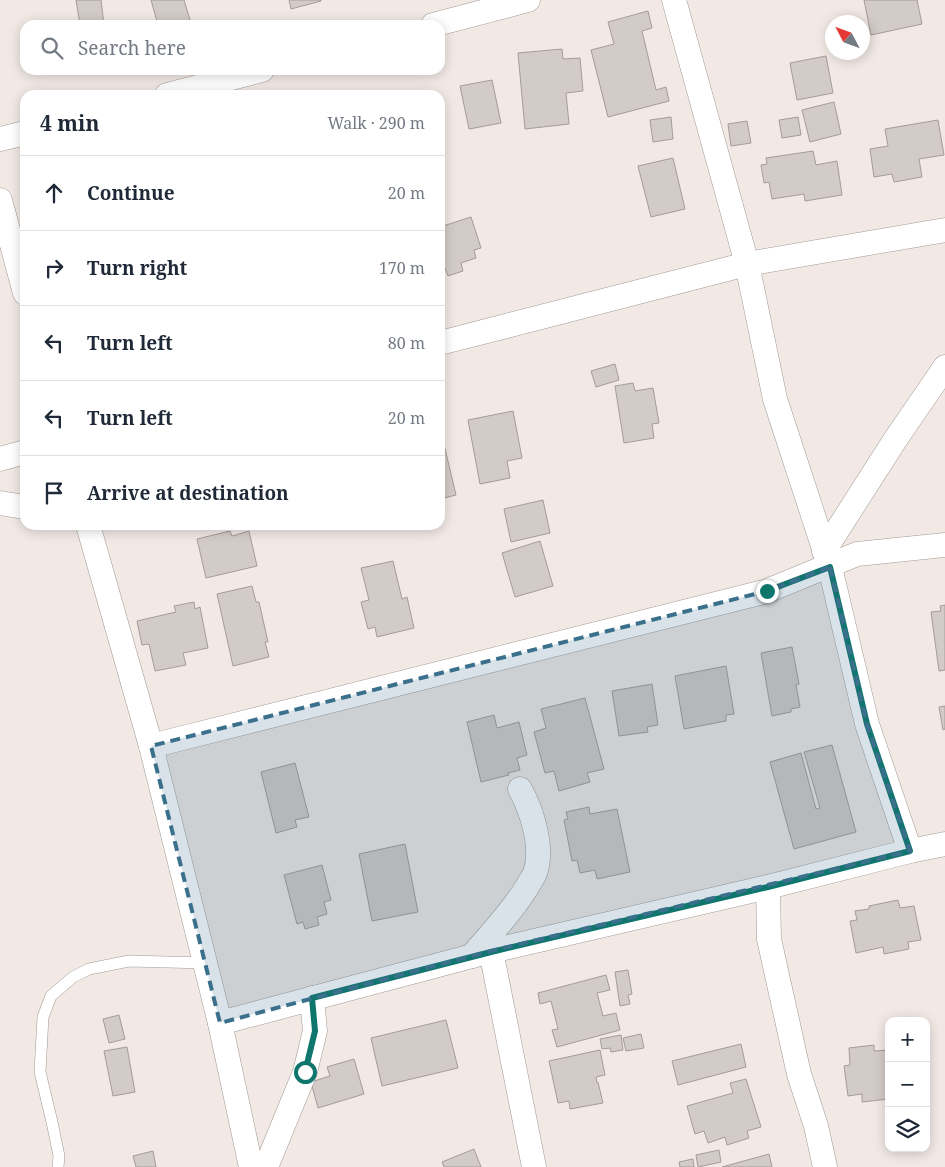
<!DOCTYPE html>
<html lang="en">
<head>
<meta charset="utf-8">
<style>
  :root { --surface:#fff; --page:#f6f6f7; --text:#1f2937; --muted:#747a83; --line:#e0e1e3 }
  body { margin:0; font-family:"Noto Serif",serif; background:var(--page); color:var(--text) }
  .controls { position:absolute; right:15px; bottom:15px; display:grid; overflow:hidden; border-radius:10px; box-shadow:0 2px 12px #0003 }
  .controls button { width:45px; height:45px; display:grid; place-items:center; padding:0; border:0; border-bottom:1px solid var(--line); background:var(--surface); color:var(--text); font:25px sans-serif }
  .compass { position:absolute; left:825px; top:15px; width:45px; height:45px; border-radius:50%; background:var(--surface); box-shadow:0 2px 12px #0003; rotate:311deg }
  .stop { position:absolute; width:15px; height:15px; margin:-11px; border:4px solid #0f766e; border-radius:50%; background:#fff }
  .stop.end { background:#0f766e; border-color:#fff; box-shadow:0 1px 5px #0008 }
  .list { margin:0; padding:0; list-style:none }
  h2 { display:flex; justify-content:space-between; align-items:center; height:65px; margin:0; padding:0 20px; font-size:21px }
  h2 small { font-size:16px; font-weight:400; color:var(--muted) }
  .list li { display:grid; grid-template-columns:32px 1fr auto; gap:15px; align-items:center; box-sizing:border-box; height:75px; padding:0 20px; border-top:1px solid var(--line) }
  .list b { display:block; font-size:19px; white-space:nowrap }
  .list em { font-size:16px; font-style:normal; color:var(--muted) }
  .icon { flex:none; width:28px; height:28px; fill:none; stroke:currentColor; stroke-width:2; stroke-linecap:round; stroke-linejoin:round }
  .map { position:relative; flex:none; width:945px; height:1167px; overflow:hidden }
  .search { position:absolute; background:var(--surface); box-shadow:0 2px 12px #0003; left:20px; top:20px; width:425px; height:55px; display:flex; align-items:center; gap:12px; box-sizing:border-box; padding:0 18px; border-radius:15px; color:var(--muted); font-size:19px }
  .panel { position:absolute; background:var(--surface); box-shadow:0 2px 12px #0003; left:20px; top:90px; width:425px; height:440px; border-radius:15px }
  .map>svg:first-child { display:block }
  .building { fill:#d3cbc7; stroke:#a49c98 }
  .lines { fill:none; stroke-linecap:round; stroke-linejoin:round }
  .lane-casing { stroke:#a19a95; stroke-width:12 }
  .street-casing { stroke:#a19a95; stroke-width:25 }
  .lane { stroke:#fff; stroke-width:11 }
  .street { stroke:#fff; stroke-width:24 }
  .route { stroke:#0f766e; stroke-width:6 }
  .marked { fill:#3a708c; fill-opacity:0.2; stroke:#3a708c; stroke-width:4; stroke-dasharray:10 6; stroke-linejoin:round }
</style>
</head>
<body>
<div class="map">
<svg width="945" height="1167" viewBox="0 0 945 1167">
  <rect width="100%" height="100%" fill="#f2e9e5"/>
  <g class="building">
    <path d="M76,0H101L104,25H80Z"/>
    <path d="M151,0H184L190,20L174,25H158Z"/>
    <path d="M289,0H321V1L291,9Z"/>
    <path d="M864,0H917L922,24L871,35Z"/>
    <path d="M648,11L652,28L642,31L656,90L666,87L669,101L608,117L591,50L614,44L608,22Z"/>
    <path d="M562,49L563,59L580,58L583,91L566,93L569,124L525,129L518,53Z"/>
    <path d="M826,56L833,93L797,100L790,63Z"/>
    <path d="M492,80L501,123L469,129L460,86Z"/>
    <path d="M834,102L841,134L810,142L802,110Z"/>
    <path d="M671,117L673,139L653,142L650,120Z"/>
    <path d="M798,117L801,135L782,138L779,120Z"/>
    <path d="M938,120L944,155L919,159L922,177L894,182L892,174L874,177L870,149L888,146L885,129Z"/>
    <path d="M747,121L751,143L731,146L728,124Z"/>
    <path d="M813,151L816,165L837,161L842,195L805,201L804,194L772,199L769,182L764,183L761,165L767,164L766,158Z"/>
    <path d="M673,158L685,209L651,217L638,166Z"/>
    <path d="M471,217L481,248L474,250L476,258L461,263L463,271L448,276L445,268L440,270V227Z"/>
    <path d="M615,364L619,380L596,387L591,371Z"/>
    <path d="M633,383L635,391L653,388L659,423L652,424L654,438L624,443L615,386Z"/>
    <path d="M513,411L522,458L507,461L510,478L480,484L468,420Z"/>
    <path d="M442,436L456,495L440,499V437Z"/>
    <path d="M543,500L550,533L511,542L504,509Z"/>
    <path d="M230,531L232,536L249,531L257,566L206,578L197,539Z"/>
    <path d="M540,541L553,586L515,597L502,553Z"/>
    <path d="M393,561L402,599L407,597L414,628L377,637L375,627L368,629L361,602L369,600L361,568Z"/>
    <path d="M252,586L256,602H259L268,642H265L269,657L233,666L217,594Z"/>
    <path d="M194,602L195,609L200,607L208,648L183,653L186,665L155,671L149,644L142,645L137,621L176,612L174,606Z"/>
    <path d="M945,605V670L939,671L931,612L941,611L940,606Z"/>
    <path d="M792,647L799,684L796,685L800,707L791,709V712L772,716L761,653Z"/>
    <path d="M726,666L734,714L726,715V721L684,729L675,676Z"/>
    <path d="M652,684L658,725L647,727L648,732L619,736L612,691Z"/>
    <path d="M585,698L604,769L587,773L590,782L559,791L554,771L545,773L534,732L546,728L541,709Z"/>
    <path d="M945,706V729L943,730L939,707Z"/>
    <path d="M494,715L497,728L519,722L527,755L517,758L520,770L508,773L509,775L481,782L467,722Z"/>
    <path d="M832,745L856,832L794,849L770,762L801,753L816,809L820,808L804,752Z"/>
    <path d="M295,763L309,817L295,820L297,827L276,833L261,772Z"/>
    <path d="M589,807L590,814L617,809L630,872L597,879L595,870L580,873L577,860L572,861L564,820L568,819L566,812Z"/>
    <path d="M405,844L418,912L372,921L359,854Z"/>
    <path d="M322,865L331,900L324,902L327,914L317,917L319,925L305,929L303,922L297,924L284,875Z"/>
    <path d="M898,900L900,908L914,906L921,940L908,942L909,949L884,954L883,947L856,953L850,921L857,920L855,911L869,909V906Z"/>
    <path d="M628,970L632,994L628,995L630,1004L620,1006L615,972Z"/>
    <path d="M606,975L610,990L597,993L603,1016L616,1013L620,1030L557,1047L552,1030L558,1029L551,1001L540,1004L538,993Z"/>
    <path d="M119,1015L125,1039L109,1043L103,1019Z"/>
    <path d="M446,1020L458,1068L382,1086L371,1038Z"/>
    <path d="M641,1034L644,1048L626,1051L623,1038Z"/>
    <path d="M621,1035L623,1050L611,1052L610,1048L602,1049L600,1039Z"/>
    <path d="M741,1044L746,1067L678,1085L672,1061Z"/>
    <path d="M874,1045V1051L889,1050V1099L862,1102V1094L848,1096L844,1066L850,1065L849,1048Z"/>
    <path d="M127,1047L135,1092L113,1096L104,1051Z"/>
    <path d="M600,1050L605,1075L596,1077L597,1083L598,1082L603,1103L570,1109L569,1101L558,1103L549,1061Z"/>
    <path d="M354,1059L364,1094L318,1108L311,1082L330,1076L327,1067Z"/>
    <path d="M746,1079L761,1127L747,1131L749,1138L727,1145L725,1137L708,1143L704,1131L695,1134L687,1106L733,1093L730,1083Z"/>
    <path d="M474,1149L481,1167H444L442,1162Z"/>
    <path d="M719,1150L721,1162L698,1167L696,1155Z"/>
    <path d="M153,1151L156,1167H136L133,1156Z"/>
    <path d="M769,1154L772,1167H722Z"/>
    <path d="M693,1159L694,1167H680L679,1162Z"/>
  </g>
  <g class="lines">
    <g class="lane-casing">
      <path id="lane" d="M58,1167L59,1156L52,1122L40,1072L43,1017L51,996L73,977L89,969L129,961L205,963"/>
    </g>
    <g class="street-casing">
      <g id="street">
        <path d="M674,0L747,264L775,399L830,567L867,724L910,851"/>
        <path d="M433,25L528,0"/>
        <path d="M167,95L262,70"/>
        <path d="M0,139L25,133"/>
        <path d="M0,200L25,293"/>
        <path d="M440,343L747,264L945,230"/>
        <path d="M0,459L25,452"/>
        <path d="M0,503L25,507"/>
        <path d="M88,525L151,746L220,1023L251,1167"/>
        <path d="M824,551L895,440L945,367"/>
        <path d="M151,746L767,591L857,554L945,545"/>
        <path d="M768,887L769,939L799,1074L816,1126L825,1167"/>
        <path d="M491,951L534,1167"/>
        <path d="M472,956C491,933 512,912 527,887C529,883 533,878 535,873C544,848 532,811 520,789"/>
        <path d="M220,1023L491,951L768,887L910,851L945,844"/>
        <path d="M266,1167L305,1072L315,1031L312,998"/>
      </g>
    </g>
    <use href="#lane" class="lane"/>
    <use href="#street" class="street"/>
  </g>
  <g class="lines">
    <path class="route" d="M305,1072L315,1031L312,998L491,952L768,887L910,851L867,724L830,567L767,591"/>
  </g>
  <path class="marked" d="M830,567L867,724L910,851L491,951L220,1023L151,746L767,591Z"/>
</svg>
<div class="controls">
<button>+</button>
<button>−</button>
<button><svg class="icon" aria-label="layers" viewBox="0 0 24 24"><path d="M12 4l9 5-9 5-9-5zM3 14l9 5 9-5"/></svg></button>
</div>
<svg class="compass" viewBox="-18 -18 36 36"><path d="M0-13l5 13h-10z" fill="#e53935"/><path d="M0 13l5-13h-10z" fill="#747a83"/></svg>
<div class="stop" style="left:305px;top:1072px"></div>
<div class="stop end" style="left:767px;top:591px"></div>
<div class="search"><svg class="icon" aria-label="search" viewBox="0 0 24 24"><circle cx="10" cy="10" r="6"/><path d="M15 15l6 6"/></svg>Search here</div>
<section class="panel">
<h2>4 min<small>Walk · 290 m</small></h2>
<ul class="list">
<li><svg class="icon" aria-label="ahead" viewBox="0 0 24 24"><path d="M12 20V5M6 11l6-6 6 6"/></svg><div><b>Continue</b></div><em>20 m</em></li>
<li><svg class="icon" aria-label="right" viewBox="0 0 24 24"><path d="M7 20v-9h11M14 6l5 5-5 5"/></svg><div><b>Turn right</b></div><em>170 m</em></li>
<li><svg class="icon" aria-label="left" viewBox="0 0 24 24"><path d="M17 20v-9H6M10 6l-5 5 5 5"/></svg><div><b>Turn left</b></div><em>80 m</em></li>
<li><svg class="icon" aria-label="left" viewBox="0 0 24 24"><path d="M17 20v-9H6M10 6l-5 5 5 5"/></svg><div><b>Turn left</b></div><em>20 m</em></li>
<li><svg class="icon" aria-label="arrive" viewBox="0 0 24 24"><path d="M6 21V4h12l-3 4 3 4H6"/></svg><div><b>Arrive at destination</b></div></li>
</ul>
</section>
</div>
</body>
</html>
